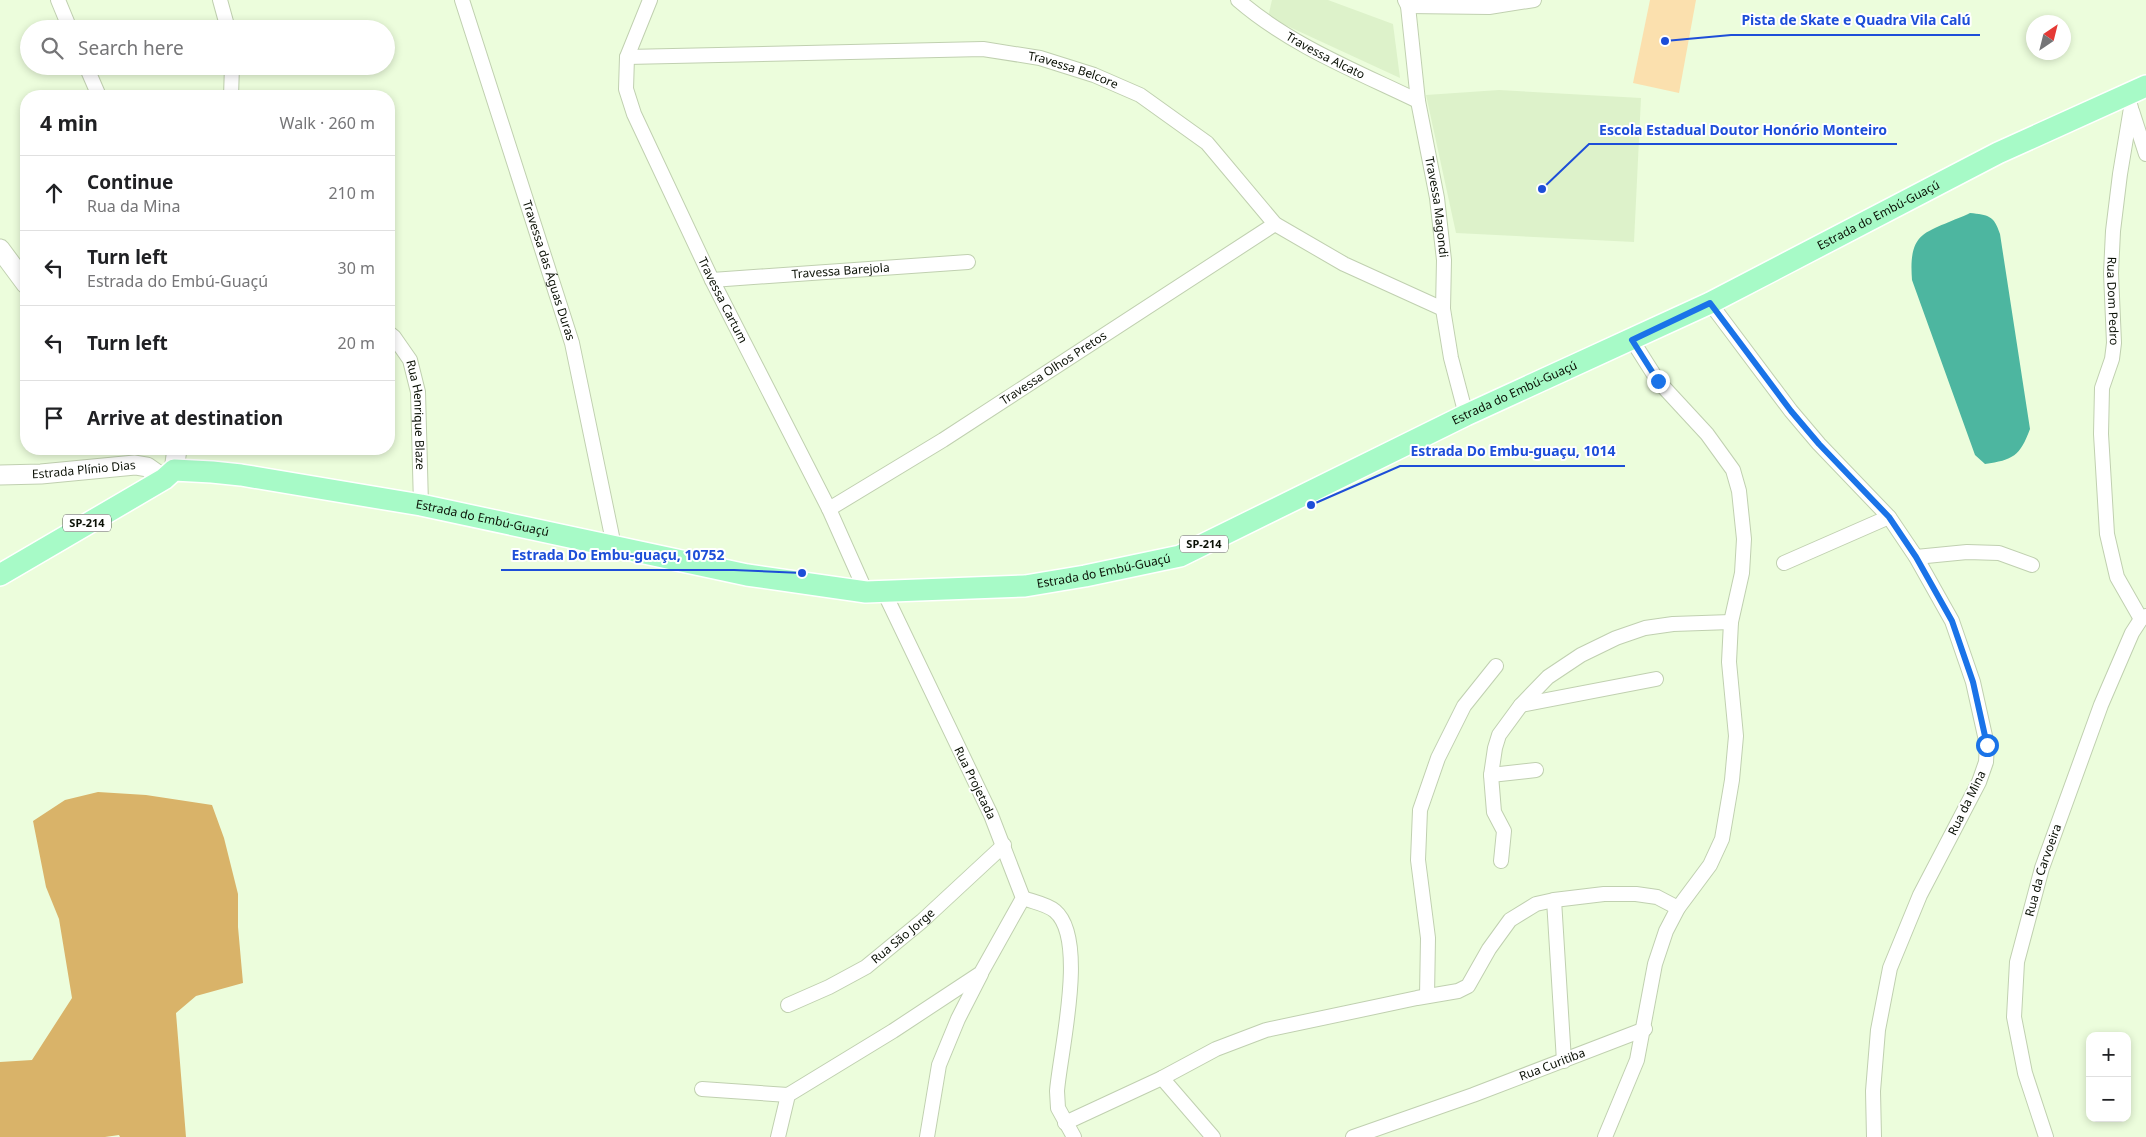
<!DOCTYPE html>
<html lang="en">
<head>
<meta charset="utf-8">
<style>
  :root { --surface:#fff; --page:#f2f2f2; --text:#202124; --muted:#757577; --line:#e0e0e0 }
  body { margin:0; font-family:"Noto Sans",sans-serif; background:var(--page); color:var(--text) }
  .controls { position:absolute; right:15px; bottom:15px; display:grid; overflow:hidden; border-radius:10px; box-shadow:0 2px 8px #0003 }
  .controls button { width:45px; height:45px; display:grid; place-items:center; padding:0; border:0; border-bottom:1px solid var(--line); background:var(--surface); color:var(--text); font:25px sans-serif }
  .compass { position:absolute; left:2026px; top:15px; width:45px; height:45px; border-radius:50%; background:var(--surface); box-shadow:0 2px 8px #0003; rotate:35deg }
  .stop { position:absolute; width:15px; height:15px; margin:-11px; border:4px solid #1a73e8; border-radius:50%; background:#fff }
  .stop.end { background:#1a73e8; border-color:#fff; box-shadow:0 1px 5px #0008 }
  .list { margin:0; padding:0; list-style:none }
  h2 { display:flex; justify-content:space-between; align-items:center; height:65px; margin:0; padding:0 20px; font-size:21px }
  h2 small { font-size:16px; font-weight:400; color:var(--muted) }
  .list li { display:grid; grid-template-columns:32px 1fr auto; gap:15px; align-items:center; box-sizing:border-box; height:75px; padding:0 20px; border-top:1px solid var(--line) }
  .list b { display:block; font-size:19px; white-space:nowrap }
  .list p { margin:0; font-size:16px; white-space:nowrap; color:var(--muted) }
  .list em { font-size:16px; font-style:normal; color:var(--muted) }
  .icon { flex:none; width:28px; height:28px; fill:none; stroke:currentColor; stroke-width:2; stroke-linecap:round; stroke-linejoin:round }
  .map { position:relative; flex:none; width:2146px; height:1137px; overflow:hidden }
  .search { position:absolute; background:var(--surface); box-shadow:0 2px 8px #0003; left:20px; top:20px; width:375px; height:55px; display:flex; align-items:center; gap:12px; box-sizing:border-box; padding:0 18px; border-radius:28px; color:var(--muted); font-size:19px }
  .panel { position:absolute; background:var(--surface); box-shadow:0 2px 8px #0003; left:20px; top:90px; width:375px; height:365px; border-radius:20px }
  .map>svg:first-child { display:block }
  .built { fill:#ddf2ca }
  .green { fill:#fbe0ae }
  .forest { fill:#d9b369 }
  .water { fill:#4db6a0 }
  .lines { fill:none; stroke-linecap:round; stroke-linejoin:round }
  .street-casing { stroke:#c0d0b0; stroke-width:16 }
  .secondary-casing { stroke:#c0d0b0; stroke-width:21 }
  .primary-casing { stroke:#fff; stroke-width:24 }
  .street { stroke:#fff; stroke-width:14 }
  .secondary { stroke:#fff; stroke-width:19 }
  .primary { stroke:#a7fac7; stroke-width:21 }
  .route { stroke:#1a73e8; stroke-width:6 }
  .labels { text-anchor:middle; stroke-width:4; stroke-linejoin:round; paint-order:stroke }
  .shield { fill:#fff; stroke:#545850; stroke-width:1 }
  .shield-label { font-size:11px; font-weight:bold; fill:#0a1005 }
  .street-label { font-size:12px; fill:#0a1005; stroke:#fff }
  .leader { fill:none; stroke:#1d4ed8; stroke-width:2 }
  .callout-dot { fill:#1d4ed8; stroke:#fff; stroke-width:2 }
  .callout-label { font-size:14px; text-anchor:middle; font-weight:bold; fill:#1d4ed8; stroke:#fff; stroke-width:4; stroke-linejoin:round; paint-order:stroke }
</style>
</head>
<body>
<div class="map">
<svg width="2146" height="1137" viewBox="0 0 2146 1137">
  <rect width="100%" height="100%" fill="#ecfddc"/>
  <g class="built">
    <path d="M1272,0H1328L1393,24L1400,78L1268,17Z"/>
    <path d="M1499,90L1641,98L1634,242L1456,233L1426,95Z"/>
  </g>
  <path class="green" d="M1650,0H1696L1679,93L1633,83Z"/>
  <path class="forest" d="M98,792L146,795L212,805L224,838L238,894V927L243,983L196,996L176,1013L186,1137H120L119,1135L105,1137H0V1062L32,1060L72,998L59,919L46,887L33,821L65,800Z"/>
  <path class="water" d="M1970,213C1988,215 1994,215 2000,234L2030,429C2020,456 2013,460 1985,464L1975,455L1912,280C1911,265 1910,245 1923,235C1931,228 1958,219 1970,213Z"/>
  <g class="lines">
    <g class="street-casing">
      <g id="street">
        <path d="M58,0L70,29"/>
        <path d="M220,0L228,29"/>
        <path id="s1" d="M462,0L572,343L614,546"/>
        <path id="s2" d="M650,0L627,57L626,89L634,114L712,280L829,509L866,592"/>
        <path id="s3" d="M1238,0C1290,45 1356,71 1418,101"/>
        <path id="s4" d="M1405,0L1408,6L1418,101L1437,198L1444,260L1443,309L1451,358L1466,415"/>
        <path d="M1408,6L1489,7L1534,0"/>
        <path id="s5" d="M627,57L983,49L1040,58L1094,75L1140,95L1207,143L1275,224L1344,264L1443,309"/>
        <path d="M86,66L99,96"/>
        <path id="s6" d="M2127,94L2131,108L2120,174L2113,231L2111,273L2114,343L2112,359L2102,388L2101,434L2107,534L2117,577L2141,619"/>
        <path d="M231,96L232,66"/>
        <path d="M2132,111L2146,154"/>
        <path id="s7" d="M712,280L968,262"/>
        <path d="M1710,303L1791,411L1819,444L1889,517L1916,557L1952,621L1973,682L1987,745L1986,762L1979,782L1920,895L1890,968L1878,1030L1873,1091L1874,1137"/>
        <path id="s8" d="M389,333L394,337L410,360L418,392L421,505"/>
        <path id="s9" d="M829,509L943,440L1275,224"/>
        <path d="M1916,557L1967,552L1999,553L2032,565"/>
        <path d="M1784,563L1889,517"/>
        <path d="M1521,705L1656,679"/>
        <path d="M1491,775L1536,770"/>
        <path d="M1501,861L1504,831L1494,812L1491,775L1495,748L1499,735L1521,705L1548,677L1581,655L1616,638L1645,628L1673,624L1731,622"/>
        <path d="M1023,898C1033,902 1047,904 1055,911C1088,939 1060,1052 1057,1091L1058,1108L1074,1137"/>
        <path d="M1554,900L1564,1061"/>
        <path d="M1427,996L1428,938L1418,860L1420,810L1438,758L1464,706L1496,666"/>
        <path id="s10" d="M788,1005L829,987L866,967L922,921L1004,845"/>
        <path d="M1162,1078L1213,1137"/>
        <path d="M702,1089L788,1095"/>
        <path d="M1065,1123L1162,1078L1216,1049L1266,1030L1417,998L1458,991L1468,986L1489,949L1510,920L1536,904L1554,900L1604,894H1636L1657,897L1678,908"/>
        <path d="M778,1137L788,1095L893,1031L981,973L1023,898L991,815L884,592"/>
        <path d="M927,1137L939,1065L958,1019L981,974"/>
        <path id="s11" d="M1353,1137L1473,1095L1645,1029"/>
        <path d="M1605,1137L1637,1060L1655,964L1666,931L1678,908L1710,865L1722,839L1732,780L1736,736L1729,662L1731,622L1742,573L1744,539L1739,491L1733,470L1707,434L1658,381L1632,340"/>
        <path id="s12" d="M2046,1137L2025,1073L2014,1017L2017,962L2042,868L2101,705L2132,633L2141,619L2146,616"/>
      </g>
    </g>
    <g class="secondary-casing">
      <g id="secondary">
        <path d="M0,249L26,284"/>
        <path d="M174,470L177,449"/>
        <path id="s13" d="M0,475L41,474L135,465L147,467L164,479"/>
      </g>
    </g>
    <g class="primary-casing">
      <g id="primary">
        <path id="s14" d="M0,575L164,479L174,470L212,472L241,475L421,505L747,575L866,592L1025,586L1085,576L1180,556L1466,415L1710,303L1998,153L2146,86"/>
      </g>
    </g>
    <use href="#street" class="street"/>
    <use href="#secondary" class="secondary"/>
    <use href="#primary" class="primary"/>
  </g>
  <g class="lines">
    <path class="route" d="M1658,381L1632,340L1710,303L1791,411L1819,444L1889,517L1916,557L1952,621L1973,682L1987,745"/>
  </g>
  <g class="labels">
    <g class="shield">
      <rect x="63" y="514.5" width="48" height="17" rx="4"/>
      <rect x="1180" y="535.5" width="48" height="17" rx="4"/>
    </g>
    <g class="shield-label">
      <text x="87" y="527">SP-214</text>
      <text x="1204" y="548">SP-214</text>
    </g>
    <g class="street-label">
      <text dy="4" stroke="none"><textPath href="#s3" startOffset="104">Travessa Alcato</textPath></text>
      <text dy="4" stroke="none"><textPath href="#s5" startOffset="449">Travessa Belcore</textPath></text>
      <text dy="4" stroke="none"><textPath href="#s4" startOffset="210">Travessa Magondi</textPath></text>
      <text dy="4" stroke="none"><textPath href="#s14" startOffset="2001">Estrada do Embú-Guaçú</textPath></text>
      <text dy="4" stroke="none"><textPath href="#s1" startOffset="284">Travessa das Águas Duras</textPath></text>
      <text dy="4" stroke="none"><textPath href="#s7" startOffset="129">Travessa Barejola</textPath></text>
      <text dy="4" stroke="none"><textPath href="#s2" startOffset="326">Travessa Cartum</textPath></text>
      <text dy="4" stroke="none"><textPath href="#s6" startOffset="209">Rua Dom Pedro</textPath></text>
      <text dy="4" stroke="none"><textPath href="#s9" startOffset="265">Travessa Olhos Pretos</textPath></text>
      <text dy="4" stroke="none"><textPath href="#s14" startOffset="1596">Estrada do Embú-Guaçú</textPath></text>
      <text dy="4" stroke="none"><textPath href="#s8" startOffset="90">Rua Henrique Blaze</textPath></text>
      <text dy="4" stroke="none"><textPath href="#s13" startOffset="84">Estrada Plínio Dias</textPath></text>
      <text dy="4" stroke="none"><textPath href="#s14" startOffset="516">Estrada do Embú-Guaçú</textPath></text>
      <text dy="4" stroke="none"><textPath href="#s14" startOffset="1146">Estrada do Embú-Guaçú</textPath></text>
      <text transform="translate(975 783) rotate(64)" y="4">Rua Projetada</text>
      <text transform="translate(1967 803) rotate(-64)" y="4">Rua da Mina</text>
      <text dy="4" stroke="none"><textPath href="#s12" startOffset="275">Rua da Carvoeira</textPath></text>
      <text dy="4" stroke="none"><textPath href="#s10" startOffset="135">Rua São Jorge</textPath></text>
      <text dy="4" stroke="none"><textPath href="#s11" startOffset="212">Rua Curitiba</textPath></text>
    </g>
  </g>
  <path class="leader" d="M1665 41L1731 35H1980M1542 189L1589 144H1897M1311 505L1400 466H1625M802 573L734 570H501"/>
  <g class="callout-dot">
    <circle cx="1665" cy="41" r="5"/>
    <circle cx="1542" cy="189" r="5"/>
    <circle cx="1311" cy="505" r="5"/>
    <circle cx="802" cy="573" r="5"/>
  </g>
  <g class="callout-label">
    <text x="1856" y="25">Pista de Skate e Quadra Vila Calú</text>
    <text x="1743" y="135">Escola Estadual Doutor Honório Monteiro</text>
    <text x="1513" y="456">Estrada Do Embu-guaçu, 1014</text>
    <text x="618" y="560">Estrada Do Embu-guaçu, 10752</text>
  </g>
</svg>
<div class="controls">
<button>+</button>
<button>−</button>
</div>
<svg class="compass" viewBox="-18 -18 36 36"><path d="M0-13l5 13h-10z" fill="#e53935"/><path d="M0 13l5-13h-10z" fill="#757577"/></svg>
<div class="stop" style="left:1987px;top:745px"></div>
<div class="stop end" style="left:1658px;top:381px"></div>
<div class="search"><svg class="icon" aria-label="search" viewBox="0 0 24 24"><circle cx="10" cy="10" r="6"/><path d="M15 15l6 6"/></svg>Search here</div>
<section class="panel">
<h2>4 min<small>Walk · 260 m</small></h2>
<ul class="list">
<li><svg class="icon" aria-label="ahead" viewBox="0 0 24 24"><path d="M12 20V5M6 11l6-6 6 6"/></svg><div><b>Continue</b><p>Rua da Mina</p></div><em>210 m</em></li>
<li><svg class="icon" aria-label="left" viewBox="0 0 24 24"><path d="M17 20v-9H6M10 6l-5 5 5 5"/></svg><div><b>Turn left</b><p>Estrada do Embú-Guaçú</p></div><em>30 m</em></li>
<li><svg class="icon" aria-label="left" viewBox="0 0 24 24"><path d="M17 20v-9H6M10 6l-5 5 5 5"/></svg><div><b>Turn left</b></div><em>20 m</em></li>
<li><svg class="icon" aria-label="arrive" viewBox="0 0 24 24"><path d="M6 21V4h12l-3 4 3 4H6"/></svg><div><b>Arrive at destination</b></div></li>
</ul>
</section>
</div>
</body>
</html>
